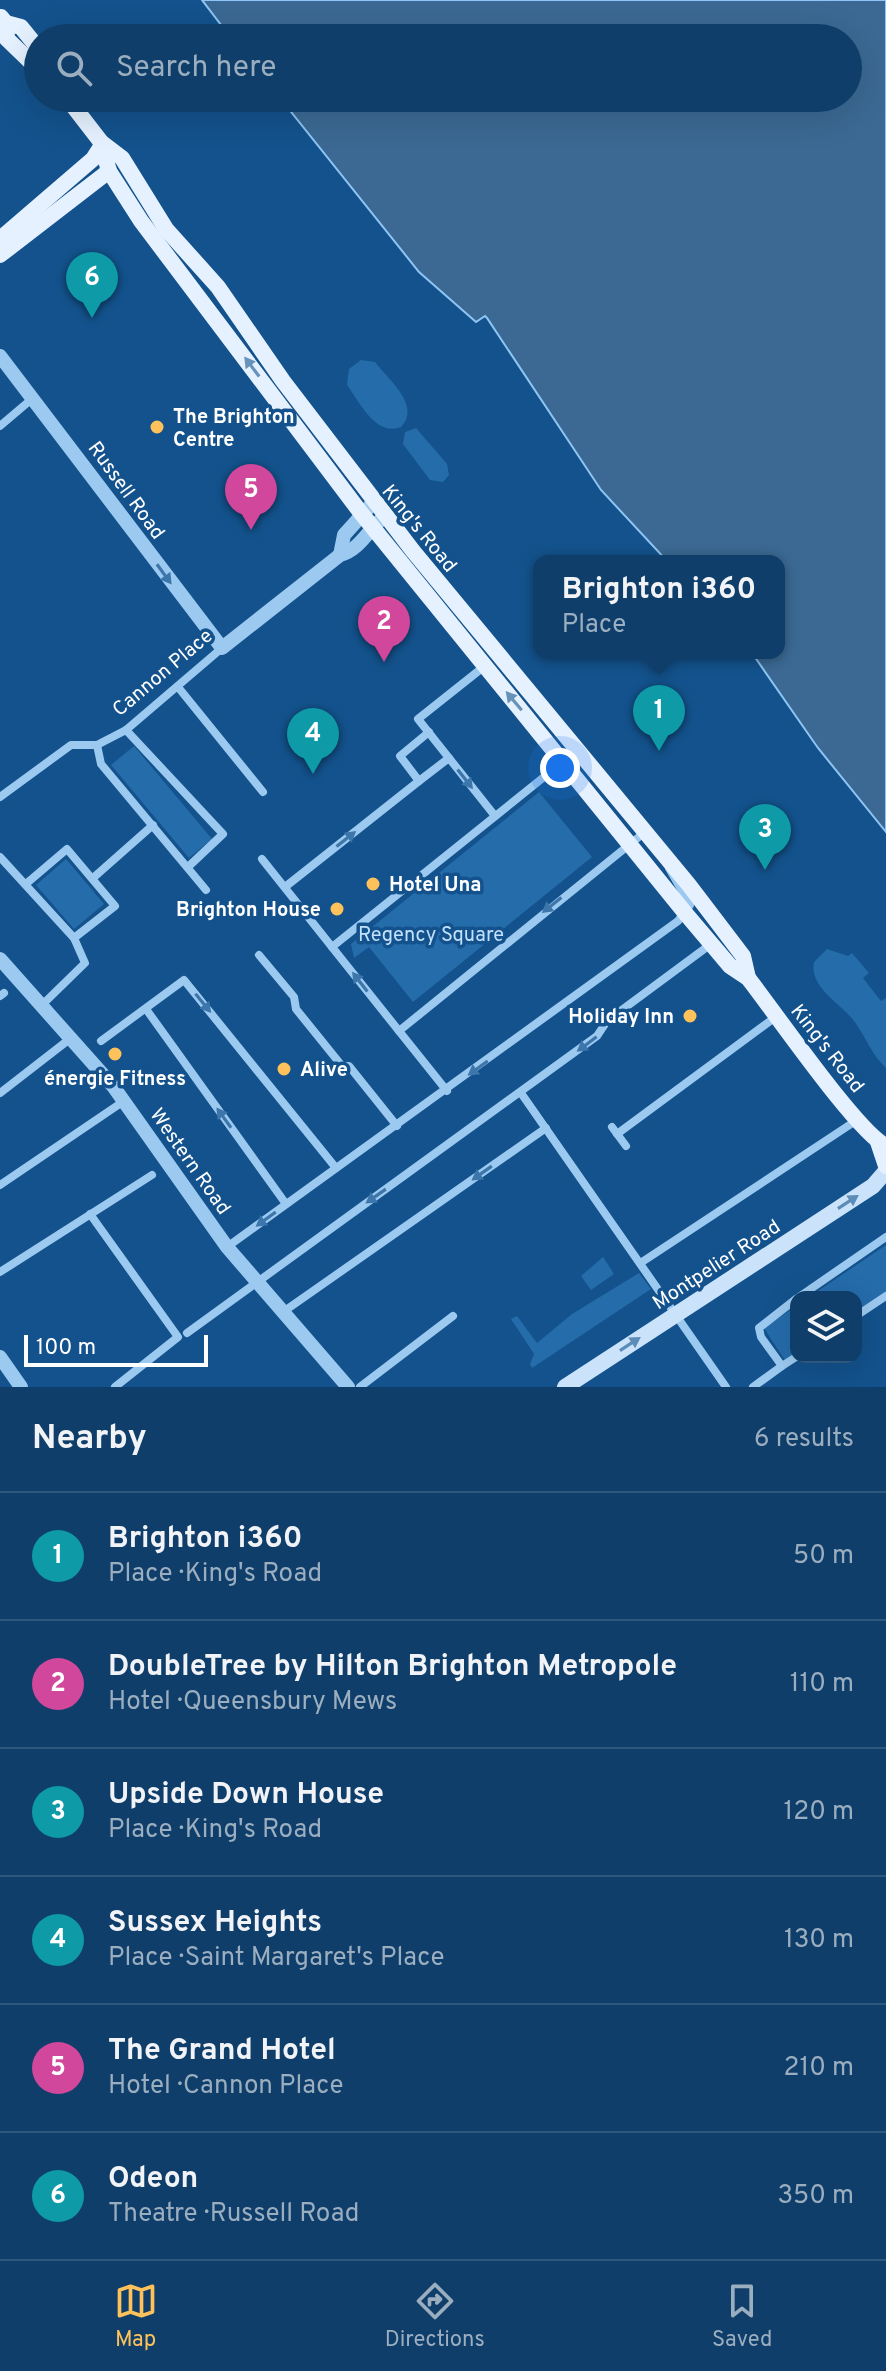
<!DOCTYPE html>
<html lang="en">
<head>
<meta charset="utf-8">
<style>
  :root { --surface:#0e3e69; --page:#1c4971; --text:#f1f3f6; --muted:#9baec0; --line:#2e577d; --accent:#ffc25b }
  body { margin:0; font-family:Overpass,sans-serif; background:var(--page); color:var(--text) }
  .controls { position:absolute; right:24px; bottom:24px; display:grid; overflow:hidden; border-radius:16px; box-shadow:0 8px 32px #0002 }
  .controls button { width:72px; height:72px; display:grid; place-items:center; padding:0; border:0; border-bottom:2px solid var(--line); background:var(--surface); color:var(--text); font:40px sans-serif }
  .scale { position:absolute; left:24px; bottom:20px; width:184px; box-sizing:border-box; padding-left:8px; border:4px solid #fff; border-top:0; font-size:22px; line-height:28px; white-space:nowrap; color:#fff; -webkit-text-stroke:6px #13528c; paint-order:stroke }
  .you { position:absolute; left:560px; top:768px; width:28px; height:28px; margin:-20px; border:6px solid #fff; border-radius:50%; background:#1a73e8; box-shadow:0 0 0 12px #1a73e833 }
  .badge { display:grid; place-items:center; width:52px; height:52px; border-radius:50%; background:var(--accent); color:#fff; font-size:26px; font-weight:700 }
  .pin { position:absolute; translate:-50% -66px; filter:drop-shadow(0 2px 4px #0008) }
  .pin::after { content:''; position:absolute; top:42px; width:28px; height:24px; background:inherit; clip-path:polygon(0 0,100% 0,50% 100%) }
  .popup { position:absolute; left:533px; top:555px; width:252px; height:104px; box-sizing:border-box; display:grid; place-content:center; border-radius:16px; background:var(--surface); filter:drop-shadow(0 2px 6px #0005); font-size:26px; white-space:nowrap; color:var(--muted) }
  .popup b { font-size:30px; color:var(--text) }
  .popup::after { content:''; position:absolute; left:50%; top:100%; margin-left:-16px; border:16px solid transparent; border-top-color:var(--surface) }
  .list { margin:0; padding:0; list-style:none }
  h2 { display:flex; justify-content:space-between; align-items:center; height:104px; margin:0; padding:0 32px; font-size:34px }
  h2 small { font-size:26px; font-weight:400; color:var(--muted) }
  .list li { display:grid; grid-template-columns:52px 1fr auto; gap:24px; align-items:center; box-sizing:border-box; height:128px; padding:0 32px; border-top:2px solid var(--line) }
  .list b { display:block; font-size:30px; white-space:nowrap }
  .list p { margin:0; font-size:26px; white-space:nowrap; color:var(--muted) }
  .list em { font-size:26px; font-style:normal; color:var(--muted) }
  .icon { flex:none; width:44px; height:44px; fill:none; stroke:currentColor; stroke-width:2; stroke-linecap:round; stroke-linejoin:round }
  .map { position:relative; flex:none; width:886px; height:1387px; overflow:hidden }
  .search { position:absolute; background:var(--surface); box-shadow:0 8px 32px #0002; left:24px; right:24px; top:24px; height:88px; display:flex; align-items:center; gap:20px; box-sizing:border-box; padding:0 28px; border-radius:44px; color:var(--muted); font-size:30px }
  .sheet { height:872px; background:var(--surface) }
  nav { display:flex; justify-content:space-around; align-items:center; box-sizing:border-box; height:112px; border-top:2px solid var(--line); background:var(--surface); font-size:22px; color:var(--muted) }
  nav a { display:grid; justify-items:center; gap:4px }
  nav .on { color:var(--accent) }
  .map>svg:first-child { display:block }
  .green { fill:#256cab }
  .water { fill:#3b6993; stroke:#8ec5f4; stroke-width:2 }
  .lines { fill:none; stroke-linecap:round; stroke-linejoin:round }
  .minor { stroke:#9cc9f0; stroke-width:8 }
  .tertiary { stroke:#9cc9f0; stroke-width:14 }
  .secondary { stroke:#cae3fb; stroke-width:16 }
  .primary { stroke:#e5f1ff; stroke-width:16 }
  .oneway { fill:#6792ba }
  .oneway2 { fill:#3c76aa }
  .oneway3 { fill:#5c8cb8 }
  .poi-dot { fill:#ffc25b; stroke:#13528c; stroke-width:3 }
  .labels { text-anchor:middle; stroke-width:7; stroke-linejoin:round; paint-order:stroke }
  .poi-label { font-size:20px; font-weight:bold; fill:#fff; stroke:#13528c; text-anchor:start }
  .street-label { font-size:20px; fill:#fff; stroke:#13528c }
  .park-label { font-size:20px; fill:#c3e1fc; stroke:#13528c }
</style>
</head>
<body>
<div class="map">
<svg width="886" height="1387" viewBox="0 0 886 1387">
  <rect width="100%" height="100%" fill="#13528c"/>
  <g class="green">
    <path d="M361,360L375,362C388,379 422,406 401,427C376,437 360,403 347,385L349,369Z"/>
    <path d="M416,428L447,464L449,475L443,482L430,480L403,444L405,432Z"/>
    <path d="M134,746L212,839L189,858L111,765Z"/>
    <path d="M539,792L592,857L413,1002L369,947L354,958L351,944Z"/>
    <path d="M66,859L104,904L74,929L36,885Z"/>
    <path d="M827,949L848,956L852,953L869,973L863,978L881,1001L886,998V1068C871,1054 866,1037 854,1021C841,1003 809,988 814,962Z"/>
    <path d="M886,1245V1293L856,1314V1297H809Z"/>
    <path d="M603,1257L614,1274L591,1290L581,1276Z"/>
    <path d="M639,1273L651,1289L532,1368L530,1364L534,1354L511,1319L517,1316L537,1343L572,1314Z"/>
    <path d="M796,1306V1355L786,1362L764,1328Z"/>
  </g>
  <path class="water" d="M202,0H886V832L818,748L752,653H779V561H667L601,490L487,318L485,316L476,322L419,272L280,98H848V38H231Z"/>
  <g class="lines">
    <g class="minor">
      <path d="M0,426L33,398"/>
      <path d="M486,665L418,719L495,816"/>
      <path d="M178,687L263,792"/>
      <path d="M126,730L223,834L188,867"/>
      <path d="M429,732L400,756L419,781L449,758"/>
      <path d="M97,745L101,764L206,890"/>
      <path d="M564,761L332,947L399,1031L645,832"/>
      <path d="M0,797L71,745H97L126,730L222,648"/>
      <path d="M0,857L74,938L85,963L42,1005"/>
      <path d="M262,859L332,947"/>
      <path d="M93,878L153,825"/>
      <path d="M27,883L67,849L115,906L74,938"/>
      <path d="M285,887L419,781"/>
      <path d="M259,955L294,997L296,1009L342,1066H349L397,1126"/>
      <path d="M0,996L4,993"/>
      <path d="M146,1009L286,1204"/>
      <path d="M399,1031L447,1091"/>
      <path d="M101,1041L184,980L336,1168"/>
      <path d="M0,1093L71,1038"/>
      <path d="M521,1093L726,1387"/>
      <path d="M612,1127L626,1146"/>
      <path d="M617,1134L777,1016"/>
      <path d="M0,1185L124,1101"/>
      <path d="M90,1214L178,1337L115,1387"/>
      <path d="M227,1247L678,921L690,905L669,868"/>
      <path d="M642,1262L857,1120"/>
      <path d="M0,1272L152,1175"/>
      <path d="M799,1297L886,1237"/>
      <path d="M796,1299L759,1328L761,1337L782,1366L796,1357"/>
      <path d="M283,1312L546,1128"/>
      <path d="M856,1316L886,1296"/>
      <path d="M187,1333L597,1036L607,1021L711,944"/>
      <path d="M360,1387L453,1316"/>
      <path d="M753,1387L782,1366"/>
    </g>
    <g class="tertiary">
      <path d="M0,356L222,648L340,555C360,550 369,528 385,516"/>
      <path d="M340,555L344,535L370,506"/>
      <path d="M0,959L113,1086L227,1247L348,1387"/>
      <path d="M0,1357L21,1387"/>
    </g>
    <path class="secondary" d="M565,1387L873,1186L886,1171"/>
    <g class="primary">
      <path d="M1,17L6,23L21,27L38,48"/>
      <path d="M6,23L7,39L38,69"/>
      <path d="M67,98L101,142L122,158L166,229L218,287L283,381L413,551L689,885L743,956L748,978"/>
      <path d="M101,142L109,171L141,221L361,513L686,914L730,966L748,978C774,1011 857,1132 886,1146"/>
      <path d="M0,239L93,159L102,145"/>
      <path d="M0,255L109,171"/>
      <path d="M878,1142L886,1166"/>
    </g>
  </g>
  <defs><path id="oneway-solid" d="M-6-.8H1V-3.2L6.5 0L1 3.2V.8H-6Z" transform="scale(2)"/></defs>
  <g class="oneway">
    <use href="#oneway-solid" transform="translate(252 367) rotate(-127)"/>
    <use href="#oneway-solid" transform="translate(514 701) rotate(-130)"/>
  </g>
  <g class="oneway2">
    <use href="#oneway-solid" transform="translate(164 574) rotate(54)"/>
    <use href="#oneway-solid" transform="translate(465 779) rotate(52)"/>
    <use href="#oneway-solid" transform="translate(346 839) rotate(-38)"/>
    <use href="#oneway-solid" transform="translate(552 905) rotate(142)"/>
    <use href="#oneway-solid" transform="translate(360 982) rotate(-128)"/>
    <use href="#oneway-solid" transform="translate(203 1003) rotate(51)"/>
    <use href="#oneway-solid" transform="translate(587 1044) rotate(143)"/>
    <use href="#oneway-solid" transform="translate(478 1068) rotate(144)"/>
    <use href="#oneway-solid" transform="translate(224 1118) rotate(-126)"/>
    <use href="#oneway-solid" transform="translate(482 1173) rotate(145)"/>
    <use href="#oneway-solid" transform="translate(376 1196) rotate(145)"/>
    <use href="#oneway-solid" transform="translate(266 1219) rotate(144)"/>
  </g>
  <g class="oneway3">
    <use href="#oneway-solid" transform="translate(848 1202) rotate(-33)"/>
    <use href="#oneway-solid" transform="translate(630 1344) rotate(-33)"/>
  </g>
  <g class="poi-dot">
    <circle cx="157" cy="427" r="8"/>
    <circle cx="373" cy="884" r="8"/>
    <circle cx="337" cy="909" r="8"/>
    <circle cx="690" cy="1016" r="8"/>
    <circle cx="115" cy="1054" r="8"/>
    <circle cx="284" cy="1069" r="8"/>
  </g>
  <g class="labels">
    <g class="poi-label">
      <text x="173" y="423">The Brighton<tspan x="173" dy="23">Centre</tspan></text>
      <text x="389" y="891">Hotel Una</text>
      <text x="321" y="916" text-anchor="end">Brighton House</text>
      <text x="674" y="1023" text-anchor="end">Holiday Inn</text>
      <text x="300" y="1076">Alive</text>
      <text x="115" y="1085" text-anchor="middle">énergie Fitness</text>
    </g>
    <g class="street-label">
      <text transform="translate(127 490) rotate(54)" y="7">Russell Road</text>
      <text transform="translate(420 528) rotate(51)" y="7">King's Road</text>
      <text transform="translate(162 672) rotate(-40)" y="7">Cannon Place</text>
      <text transform="translate(828 1048) rotate(52)" y="7">King's Road</text>
      <text transform="translate(191 1161) rotate(55)" y="7">Western Road</text>
      <text transform="translate(716 1264) rotate(-33)" y="7">Montpelier Road</text>
    </g>
    <g class="park-label">
      <text x="431" y="941">Regency Square</text>
    </g>
  </g>
</svg>
<div class="controls">
<button><svg class="icon" aria-label="layers" viewBox="0 0 24 24"><path d="M12 4l9 5-9 5-9-5zM3 14l9 5 9-5"/></svg></button>
</div>
<div class="scale">100 m</div>
<div class="you"></div>
<div class="pin badge" style="left:659px;top:751px;background:#0f9aa8">1</div>
<div class="popup"><b>Brighton i360</b>Place</div>
<div class="pin badge" style="left:384px;top:662px;background:#d1479c">2</div>
<div class="pin badge" style="left:765px;top:870px;background:#0f9aa8">3</div>
<div class="pin badge" style="left:313px;top:774px;background:#0f9aa8">4</div>
<div class="pin badge" style="left:251px;top:530px;background:#d1479c">5</div>
<div class="pin badge" style="left:92px;top:318px;background:#0f9aa8">6</div>
<div class="search"><svg class="icon" aria-label="search" viewBox="0 0 24 24"><circle cx="10" cy="10" r="6"/><path d="M15 15l6 6"/></svg>Search here</div>
</div>
<section class="sheet">
<h2>Nearby<small>6 results</small></h2>
<ul class="list">
<li><span class="badge" style="background:#0f9aa8">1</span><div><b>Brighton i360</b><p>Place · King's Road</p></div><em>50 m</em></li>
<li><span class="badge" style="background:#d1479c">2</span><div><b>DoubleTree by Hilton Brighton Metropole</b><p>Hotel · Queensbury Mews</p></div><em>110 m</em></li>
<li><span class="badge" style="background:#0f9aa8">3</span><div><b>Upside Down House</b><p>Place · King's Road</p></div><em>120 m</em></li>
<li><span class="badge" style="background:#0f9aa8">4</span><div><b>Sussex Heights</b><p>Place · Saint Margaret's Place</p></div><em>130 m</em></li>
<li><span class="badge" style="background:#d1479c">5</span><div><b>The Grand Hotel</b><p>Hotel · Cannon Place</p></div><em>210 m</em></li>
<li><span class="badge" style="background:#0f9aa8">6</span><div><b>Odeon</b><p>Theatre · Russell Road</p></div><em>350 m</em></li>
</ul>
</section>
<nav>
<a class="on"><svg class="icon" aria-label="map" viewBox="0 0 24 24"><path d="M3 6l6-2 6 2 6-2v14l-6 2-6-2-6 2zM9 4v14M15 6v14"/></svg>Map</a>
<a><svg class="icon" aria-label="directions" viewBox="0 0 24 24"><path d="M12 3l9 9-9 9-9-9zM9 14v-3h6M13 9l2 2-2 2"/></svg>Directions</a>
<a><svg class="icon" aria-label="saved" viewBox="0 0 24 24"><path d="M7 4h10v16l-5-4-5 4z"/></svg>Saved</a>
</nav>
</body>
</html>
